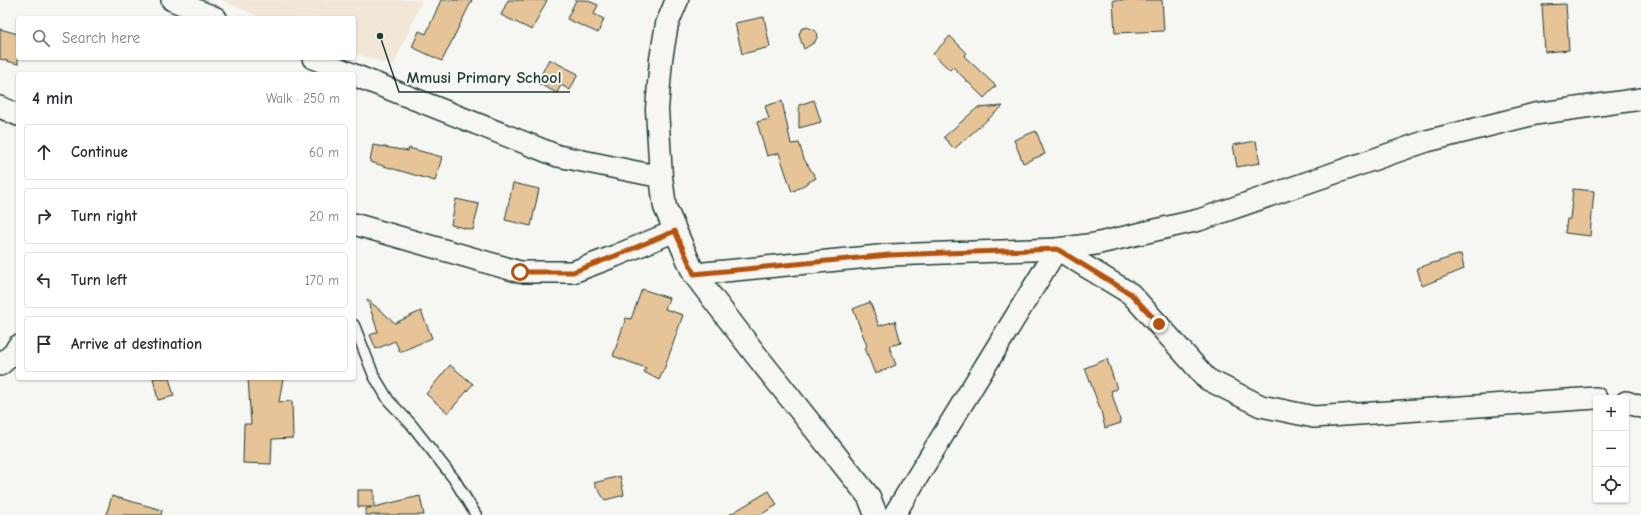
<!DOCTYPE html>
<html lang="en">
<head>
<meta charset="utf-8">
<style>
  :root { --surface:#fff; --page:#f2f2f3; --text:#2b2b33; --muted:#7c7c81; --line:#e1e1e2 }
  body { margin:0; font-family:"Comic Neue",sans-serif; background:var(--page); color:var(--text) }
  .controls { position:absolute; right:12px; bottom:12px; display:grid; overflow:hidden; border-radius:4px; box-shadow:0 1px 3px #0004 }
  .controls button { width:36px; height:36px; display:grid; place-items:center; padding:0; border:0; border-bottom:1px solid var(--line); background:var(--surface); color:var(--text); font:20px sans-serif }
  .stop { position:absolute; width:12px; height:12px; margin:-9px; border:3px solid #b45309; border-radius:50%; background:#fff }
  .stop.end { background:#b45309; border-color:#fff; box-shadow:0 1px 4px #0008 }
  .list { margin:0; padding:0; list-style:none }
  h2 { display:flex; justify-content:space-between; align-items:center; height:52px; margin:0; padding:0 16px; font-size:17px }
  h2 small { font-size:13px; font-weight:400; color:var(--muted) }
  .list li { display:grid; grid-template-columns:26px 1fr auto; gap:12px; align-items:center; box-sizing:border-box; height:56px; margin:0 8px 8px; padding:0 8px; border:1px solid var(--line); border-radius:4px }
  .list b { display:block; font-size:15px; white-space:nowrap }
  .list em { font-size:13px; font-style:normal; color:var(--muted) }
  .icon { flex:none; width:22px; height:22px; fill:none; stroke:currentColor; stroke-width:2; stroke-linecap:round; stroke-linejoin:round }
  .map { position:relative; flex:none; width:1641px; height:515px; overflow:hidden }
  .search { position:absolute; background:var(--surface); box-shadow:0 1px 3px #0004; left:16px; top:16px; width:340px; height:44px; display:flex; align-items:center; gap:10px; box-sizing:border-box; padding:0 14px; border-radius:4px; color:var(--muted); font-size:15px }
  .panel { position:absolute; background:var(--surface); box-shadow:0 1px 3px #0004; left:16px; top:72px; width:340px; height:308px; border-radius:4px }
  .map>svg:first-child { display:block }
  .built { fill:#f2e7d7 }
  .building { fill:#e7c498; stroke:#1f3d34 }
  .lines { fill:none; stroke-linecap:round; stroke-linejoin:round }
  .lane-casing { stroke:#1f3d34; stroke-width:13 }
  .street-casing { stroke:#1f3d34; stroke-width:24 }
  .secondary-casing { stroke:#1f3d34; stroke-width:25 }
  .lane { stroke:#f6f6f2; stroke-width:10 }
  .street { stroke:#f6f6f2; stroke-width:21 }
  .secondary { stroke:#f6f6f2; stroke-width:22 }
  .route { stroke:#b45309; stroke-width:5 }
  .leader { fill:none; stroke:#1f3d34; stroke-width:1.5 }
  .callout-dot { fill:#1f3d34; stroke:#f6f6f2; stroke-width:1.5 }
  .callout-label { font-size:16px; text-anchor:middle; font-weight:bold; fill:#1f3d34; stroke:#f6f6f2; stroke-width:4; stroke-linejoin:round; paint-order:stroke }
</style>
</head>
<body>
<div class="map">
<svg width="1641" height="515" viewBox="0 0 1641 515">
  <rect width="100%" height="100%" fill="#f6f6f2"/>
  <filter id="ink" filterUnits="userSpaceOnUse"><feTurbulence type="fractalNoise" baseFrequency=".025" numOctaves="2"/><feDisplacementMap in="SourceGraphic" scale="8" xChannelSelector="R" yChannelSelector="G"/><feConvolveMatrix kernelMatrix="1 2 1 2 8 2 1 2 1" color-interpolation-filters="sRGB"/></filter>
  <g filter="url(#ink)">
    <path class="built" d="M222,0H422L393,66L354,53V18H262Z"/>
    <g class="building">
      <path d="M441,0H472L442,61L412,47L419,31L426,34Z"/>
      <path d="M508,0H547L532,30L501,15Z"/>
      <path d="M576,0H586L598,5L594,14L604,19L598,33L567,19Z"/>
      <path d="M1113,0H1162L1164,31L1115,33Z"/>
      <path d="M1566,4L1569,50L1545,52L1542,5Z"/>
      <path d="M764,17L770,47L742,54L735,23Z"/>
      <path d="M807,27L816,31L817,37L815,42L804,49L799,35L801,29Z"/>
      <path d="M0,29L18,34V64L0,59Z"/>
      <path d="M950,36L967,53L964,56L996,86L984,98L953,67L950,70L933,54Z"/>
      <path d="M549,59L578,74L570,90L561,85L557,93L537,83Z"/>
      <path d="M814,100L821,122L799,128V105Z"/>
      <path d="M782,101L791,144L799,143L804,159L816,178L792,192L779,153L767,156L757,122L769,119L765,106Z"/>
      <path d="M1003,106L954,149L944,137L977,108Z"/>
      <path d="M1036,131L1045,154L1023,163L1014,140Z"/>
      <path d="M1256,141L1260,163L1237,167L1233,145Z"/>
      <path d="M373,145L408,151L409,148L442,157L435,181L370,162Z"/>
      <path d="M513,183L539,189L531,226L505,220Z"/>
      <path d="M1573,189L1594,191L1590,236L1565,233L1567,219H1570Z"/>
      <path d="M456,199L479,204L473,230L451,225Z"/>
      <path d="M1461,254L1464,269L1422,286L1417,268Z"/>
      <path d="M642,289L669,298L665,309L683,315L665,367L659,380L644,372L646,368L613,356L626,318L631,319Z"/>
      <path d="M367,299L395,323L421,311L432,338L400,352L395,341L376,349L370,335L378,332Z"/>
      <path d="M870,302L879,326L895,321L901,343L889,346L896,365L875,374L865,348L867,346L853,309Z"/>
      <path d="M1107,359L1117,389L1111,391L1121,423L1105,428L1101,411L1085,368Z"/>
      <path d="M450,365L473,384L448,413L426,394Z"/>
      <path d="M153,378H169L174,396L158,400Z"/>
      <path d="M248,378H283L279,402L292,401L293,438L272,439L271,464L243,463L244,424H251Z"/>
      <path d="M620,476L624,495L605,500L594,483Z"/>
      <path d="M358,490H374V507L420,496L424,515H366V509L372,507H358Z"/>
      <path d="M769,491L777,505L760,515H729Z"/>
      <path d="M112,496L162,510L161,515H106Z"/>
    </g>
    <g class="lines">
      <g class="lane-casing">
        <path id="lane" d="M354,325L374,376L389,401L411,424L454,479L476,515"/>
      </g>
      <g class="street-casing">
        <g id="street">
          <path d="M172,0L216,18"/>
          <path d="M313,58L352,74"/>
          <path d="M354,75L558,156L661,177"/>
          <path d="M0,107L18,115"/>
          <path d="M354,224L520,272H573L615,256L675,231"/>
          <path d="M694,274L889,255L1057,249L1095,244L1199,220L1427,141L1535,114L1641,99"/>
          <path d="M0,365L14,353L18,346"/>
          <path d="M1626,402L1641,407"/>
          <path d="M894,515L1057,249L1131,294L1207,379L1261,406L1314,417L1596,398"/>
        </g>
      </g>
      <g class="secondary-casing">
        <path id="secondary" d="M677,0L667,24L661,59L657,109L661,177L665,207L694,274L756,355L869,497L876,515"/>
      </g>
      <use href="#lane" class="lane"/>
      <use href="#street" class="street"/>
      <use href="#secondary" class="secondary"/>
    </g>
  </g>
  <g class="lines" filter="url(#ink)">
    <path class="route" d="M520,272H573L615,256L675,231L694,274L889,255L1057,249L1131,294L1159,324"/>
  </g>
  <path class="leader" d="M380 36L399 92H570"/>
  <circle class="callout-dot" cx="380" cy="36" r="4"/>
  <g class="callout-label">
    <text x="484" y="83">Mmusi Primary School</text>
  </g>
</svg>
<div class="controls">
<button>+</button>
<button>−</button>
<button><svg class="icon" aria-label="locate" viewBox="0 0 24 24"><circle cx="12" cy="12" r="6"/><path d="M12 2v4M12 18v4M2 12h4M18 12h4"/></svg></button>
</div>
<div class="stop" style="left:520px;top:272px"></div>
<div class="stop end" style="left:1159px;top:324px"></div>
<div class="search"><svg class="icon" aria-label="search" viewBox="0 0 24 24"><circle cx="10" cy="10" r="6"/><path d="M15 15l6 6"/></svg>Search here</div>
<section class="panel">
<h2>4 min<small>Walk · 250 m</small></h2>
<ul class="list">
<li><svg class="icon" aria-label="ahead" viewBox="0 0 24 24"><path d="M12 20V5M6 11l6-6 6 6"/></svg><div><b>Continue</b></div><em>60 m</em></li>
<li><svg class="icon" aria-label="right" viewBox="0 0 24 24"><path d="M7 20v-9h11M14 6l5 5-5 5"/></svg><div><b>Turn right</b></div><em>20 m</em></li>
<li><svg class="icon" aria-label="left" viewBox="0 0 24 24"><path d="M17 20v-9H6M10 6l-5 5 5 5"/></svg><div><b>Turn left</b></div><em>170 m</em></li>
<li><svg class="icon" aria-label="arrive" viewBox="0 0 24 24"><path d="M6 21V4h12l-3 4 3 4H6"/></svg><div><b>Arrive at destination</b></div></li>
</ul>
</section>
</div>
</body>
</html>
